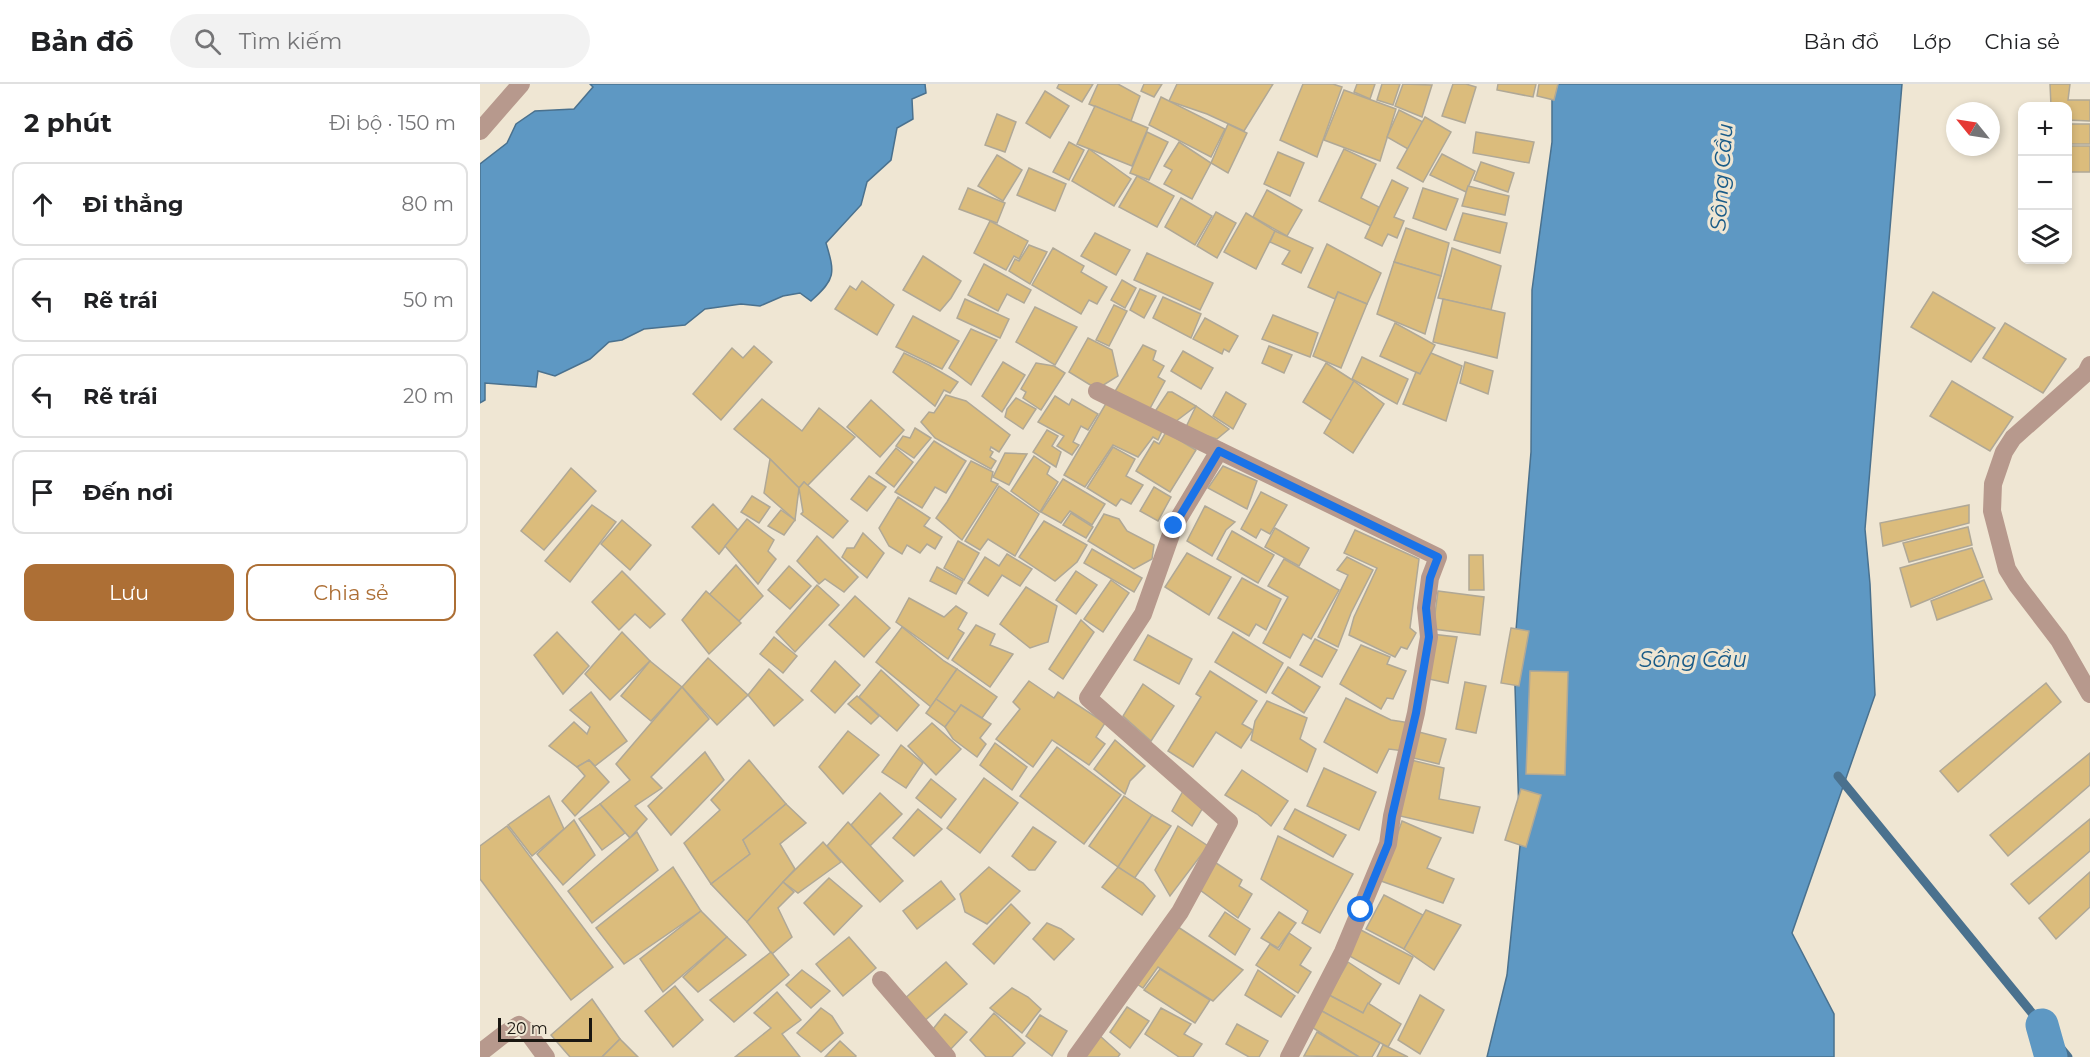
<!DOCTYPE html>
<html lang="vi">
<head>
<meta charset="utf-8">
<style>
  :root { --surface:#fff; --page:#f2f2f2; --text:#202124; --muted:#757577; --line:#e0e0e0; --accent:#ad6f35 }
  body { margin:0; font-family:Montserrat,sans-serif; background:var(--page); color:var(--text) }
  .controls { position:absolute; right:18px; top:18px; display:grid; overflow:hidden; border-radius:12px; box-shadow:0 3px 9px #0003 }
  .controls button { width:54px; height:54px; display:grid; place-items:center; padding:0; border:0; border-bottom:2px solid var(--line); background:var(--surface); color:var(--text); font:30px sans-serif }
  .compass { position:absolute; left:1466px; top:18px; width:54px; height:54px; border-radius:50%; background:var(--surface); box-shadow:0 3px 9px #0003; rotate:300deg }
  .scale { position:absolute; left:18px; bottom:15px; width:94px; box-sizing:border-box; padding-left:6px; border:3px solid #1a1711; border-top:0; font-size:16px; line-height:21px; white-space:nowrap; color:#1a1711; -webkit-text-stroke:4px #efe6d3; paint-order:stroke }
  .stop { position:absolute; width:18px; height:18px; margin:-14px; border:4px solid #1a73e8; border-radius:50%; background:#fff }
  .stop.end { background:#1a73e8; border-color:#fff; box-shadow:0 2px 6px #0008 }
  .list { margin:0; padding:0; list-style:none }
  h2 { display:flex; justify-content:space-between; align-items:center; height:78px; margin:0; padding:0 24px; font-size:26px }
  h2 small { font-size:20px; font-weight:400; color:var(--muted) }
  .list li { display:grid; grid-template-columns:39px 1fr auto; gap:18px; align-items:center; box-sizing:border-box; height:84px; margin:0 12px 12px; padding:0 12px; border:2px solid var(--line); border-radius:12px }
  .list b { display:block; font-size:22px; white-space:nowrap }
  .list em { font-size:20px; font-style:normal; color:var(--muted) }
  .actions { display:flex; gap:12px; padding:18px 24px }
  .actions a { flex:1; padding:14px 0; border:2px solid var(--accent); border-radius:12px; text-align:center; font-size:21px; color:var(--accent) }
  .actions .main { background:var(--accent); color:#fff }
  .icon { flex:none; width:33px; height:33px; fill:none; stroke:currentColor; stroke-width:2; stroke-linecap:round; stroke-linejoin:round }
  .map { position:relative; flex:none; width:1610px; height:973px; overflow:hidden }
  header { display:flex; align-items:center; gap:36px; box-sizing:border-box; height:84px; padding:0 30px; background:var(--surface); border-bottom:2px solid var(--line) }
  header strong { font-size:28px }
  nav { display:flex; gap:33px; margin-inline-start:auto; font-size:21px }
  .search { width:420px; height:54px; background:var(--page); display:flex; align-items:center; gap:15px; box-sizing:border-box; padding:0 21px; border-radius:33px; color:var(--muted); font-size:22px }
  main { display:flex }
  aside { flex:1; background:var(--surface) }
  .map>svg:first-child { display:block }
  .water { fill:#5e98c3; stroke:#4a718e; stroke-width:1.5 }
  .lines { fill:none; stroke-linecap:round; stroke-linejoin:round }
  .stream { stroke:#4a718e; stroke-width:9 }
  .canal { stroke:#5e98c3; stroke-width:33 }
  .building { fill:#dbbc7c; stroke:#b0a896; stroke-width:1.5 }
  .minor { stroke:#b7998d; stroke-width:18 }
  .route { stroke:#1a73e8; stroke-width:8 }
  .labels { text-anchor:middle; stroke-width:6; stroke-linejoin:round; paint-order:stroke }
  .water-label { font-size:22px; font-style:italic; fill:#195b87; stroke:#efe6d3 }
</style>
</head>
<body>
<header>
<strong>Bản đồ</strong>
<div class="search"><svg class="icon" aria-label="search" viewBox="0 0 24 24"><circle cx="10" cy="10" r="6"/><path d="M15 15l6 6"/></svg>Tìm kiếm</div>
<nav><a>Bản đồ</a><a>Lớp</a><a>Chia sẻ</a></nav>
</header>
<main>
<aside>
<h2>2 phút<small>Đi bộ · 150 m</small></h2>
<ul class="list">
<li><svg class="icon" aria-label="ahead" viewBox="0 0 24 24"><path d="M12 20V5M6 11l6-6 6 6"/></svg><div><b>Đi thẳng</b></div><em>80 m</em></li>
<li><svg class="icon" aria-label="left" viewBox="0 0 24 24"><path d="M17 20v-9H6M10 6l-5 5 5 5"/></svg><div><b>Rẽ trái</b></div><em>50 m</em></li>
<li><svg class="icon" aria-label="left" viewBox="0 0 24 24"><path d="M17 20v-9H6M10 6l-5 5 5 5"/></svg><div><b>Rẽ trái</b></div><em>20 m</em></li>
<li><svg class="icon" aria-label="arrive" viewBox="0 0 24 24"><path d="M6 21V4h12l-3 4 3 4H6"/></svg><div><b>Đến nơi</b></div></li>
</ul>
<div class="actions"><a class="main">Lưu</a><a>Chia sẻ</a></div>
</aside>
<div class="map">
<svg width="1610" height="973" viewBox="0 0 1610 973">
  <rect width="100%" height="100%" fill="#efe6d3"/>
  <g class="water">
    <path d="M110,0H445L446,9L432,15L433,35L417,44L411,76L387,98L381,121L346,159C355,189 356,195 331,217L320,209L303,212L280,222L261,220L225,225L205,241L164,245L142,256L129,258L110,275L75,292L58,287L56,303L5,299V316L0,319V80L27,59L36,40L55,27L94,25L113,3Z"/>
    <path d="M1072,0H1422L1385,445L1390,500L1395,611L1312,849L1354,930V973H1007L1027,891L1040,762L1034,570L1051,368L1052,206L1072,58Z"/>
  </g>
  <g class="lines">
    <path class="stream" d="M1358,692L1588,973"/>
    <path class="canal" d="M1562,941L1571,973"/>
  </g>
  <g class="building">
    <path d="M579,0H613L602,18L577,4Z"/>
    <path d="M618,0H638L660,12L651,37L609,20Z"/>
    <path d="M664,0H682L674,13L661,7Z"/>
    <path d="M697,0H793L764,47L727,30L689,17Z"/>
    <path d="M823,0H853L862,3L837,73L800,56Z"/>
    <path d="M877,0H895L890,15L874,8Z"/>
    <path d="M902,0H920L913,21L897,16Z"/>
    <path d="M923,0L952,1L942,33L915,22Z"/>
    <path d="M973,0H986L996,3L985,39L962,32Z"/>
    <path d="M1018,0H1056L1053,13L1017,6Z"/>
    <path d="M1059,0H1078L1074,16L1057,12Z"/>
    <path d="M1570,0H1590L1588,16H1610V37L1588,36V22H1571Z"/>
    <path d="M864,6L916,25L900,77L844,56Z"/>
    <path d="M565,7L589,22L570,54L546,39Z"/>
    <path d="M681,13L745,45L731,73L669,41Z"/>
    <path d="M615,22L668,44L652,82L597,60Z"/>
    <path d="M919,26L943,38L928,65L907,53Z"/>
    <path d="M517,30L536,38L525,68L505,61Z"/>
    <path d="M945,33L971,48L943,98L917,84Z"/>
    <path d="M748,40L767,49L748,89L731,79Z"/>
    <rect x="1588" y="40" width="22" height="20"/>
    <path d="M667,48L688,58L669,96L650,89Z"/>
    <path d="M996,48L1054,58L1049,79L993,69Z"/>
    <path d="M589,58L604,66L589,96L573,88Z"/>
    <path d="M699,58L731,79L712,115L684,100L692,86L684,82Z"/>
    <rect x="1588" y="62" width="22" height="26"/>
    <path d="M609,65L651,95L634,122L592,97Z"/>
    <path d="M864,65L896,80L881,114L899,123L891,142L839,117Z"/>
    <path d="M798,68L824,79L810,112L784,100Z"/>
    <path d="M962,70L995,87L986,108L950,91Z"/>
    <path d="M517,71L542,86L523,117L498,102Z"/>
    <path d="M1001,78L1034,89L1028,108L994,96Z"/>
    <path d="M549,84L586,100L575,127L537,111Z"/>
    <path d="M657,92L694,112L677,143L639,123Z"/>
    <path d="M912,96L928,104L914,133L924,137L917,154L908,150L902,162L885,154Z"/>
    <path d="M988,102L1029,112L1025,131L982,122Z"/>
    <path d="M488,104L525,119L517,139L479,125Z"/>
    <path d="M943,104L978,115L966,146L933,134Z"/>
    <path d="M787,106L822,126L807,152L773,133Z"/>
    <path d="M701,114L732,132L715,161L685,143Z"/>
    <path d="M736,128L756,139L737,174L717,162Z"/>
    <path d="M766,129L795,147L776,185L744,168Z"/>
    <path d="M983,129L1027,139L1020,169L974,156Z"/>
    <path d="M510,137L548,157L539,175L534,172L526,186L494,169Z"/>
    <path d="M926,144L969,159L961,192L914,178Z"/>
    <path d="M795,147L833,164L821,189L802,180L810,167L790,158Z"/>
    <path d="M615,149L650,166L636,191L601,172Z"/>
    <path d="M847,160L901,189L887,220L858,208L855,215L828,203Z"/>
    <path d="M549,161L567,168L550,200L529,187L535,175L539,177Z"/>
    <path d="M573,164L604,182L601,188L627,203L617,220L609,216L601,230L552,201Z"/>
    <path d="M972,164L1021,182L1011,226L958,214Z"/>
    <path d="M667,169L733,199L720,226L654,196Z"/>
    <path d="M443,172L481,197L471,214L460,227L423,206Z"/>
    <path d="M914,178L961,192L945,250L897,230Z"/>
    <path d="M504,180L551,206L544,219L527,210L518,227L488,211Z"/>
    <path d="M642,196L656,204L645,224L631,216Z"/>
    <path d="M382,197L414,221L397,251L355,225L370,202L376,206Z"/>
    <path d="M660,205L676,212L664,234L650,226Z"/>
    <path d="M858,208L887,220L861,284L833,272Z"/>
    <path d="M1453,208L1515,244L1491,278L1431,243Z"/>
    <path d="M683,213L721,230L711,254L673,234Z"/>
    <path d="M485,215L529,235L520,254L477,234Z"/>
    <path d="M963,215L1025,229L1017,274L953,258Z"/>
    <path d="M634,221L647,227L629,262L616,256Z"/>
    <path d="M555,223L597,243L575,281L536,258Z"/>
    <path d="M793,231L838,249L830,273L782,255Z"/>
    <path d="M433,232L479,257L462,285L416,263Z"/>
    <path d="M725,234L758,252L749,268L744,265L742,270L713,255Z"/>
    <path d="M915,239L955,261L940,290L900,272Z"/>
    <path d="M1525,239L1586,275L1563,309L1503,274Z"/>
    <path d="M491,245L517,256L491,301L469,284Z"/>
    <path d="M608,254L632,266L638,292L617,305L589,288Z"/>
    <path d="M663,261L676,267L673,276L684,282L678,293L685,297L668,328L634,309Z"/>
    <path d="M274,262L292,278L241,336L213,310L252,264L263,274Z"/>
    <path d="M789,262L812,271L804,289L782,279Z"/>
    <path d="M703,267L733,284L721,305L691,287Z"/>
    <path d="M424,269L449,281L478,298L470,309L464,306L455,322L413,288Z"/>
    <path d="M951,269L982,282L966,337L923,320L936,288L940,290Z"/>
    <path d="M882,273L928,295L917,320L872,295Z"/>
    <path d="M523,278L545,291L522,328L502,312Z"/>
    <path d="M985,278L1013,287L1008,310L980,299Z"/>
    <path d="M556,279L574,282L585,289L561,326L543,314L546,308L541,305Z"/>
    <path d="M846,279L874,297L852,337L823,318Z"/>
    <path d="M874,297L904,320L873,369L844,349Z"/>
    <path d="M1472,297L1533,333L1510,367L1450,332Z"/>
    <path d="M688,308H692L716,322L695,338L674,329Z"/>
    <path d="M746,308L766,320L753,345L733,332Z"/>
    <path d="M466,311L486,317L530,351L519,368L511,363L510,366L513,368L510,373L516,377L511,385L455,354L441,338L449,328L454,329Z"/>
    <path d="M575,312L589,321L592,315L618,330L608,346L601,342L593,358L599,361L592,371L577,362L584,352L558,338Z"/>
    <path d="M536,314L556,325L543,345L525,333L527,325Z"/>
    <path d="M282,315L322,347L339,324L375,353L327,402L324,398L319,404L290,375L254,345Z"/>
    <path d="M391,316L424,346L400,373L367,343Z"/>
    <path d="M628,316L683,345L678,356L673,353L658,373L633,361L605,403L584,391Z"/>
    <path d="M716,322L749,345L737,355L705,345Z"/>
    <path d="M435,344L451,354L434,374L416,362L423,352L430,354Z"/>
    <path d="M567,346L578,352L572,362L581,368L576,383L553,368Z"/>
    <path d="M686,348L716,366L690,408L656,387L674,357L679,360Z"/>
    <path d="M454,357L486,377L466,409L455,403L442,424L415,408Z"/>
    <path d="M633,363L655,375L646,392L663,401L651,420L641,415L636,422L607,404Z"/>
    <path d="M416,364L433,378L414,403L396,389Z"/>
    <path d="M525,369L547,370L529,401L513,393Z"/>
    <path d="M554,372L570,383L567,390L578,398L560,428L531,407Z"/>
    <path d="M290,375L319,404L315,436L284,409Z"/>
    <path d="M491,377L513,388L511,397L518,400L482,456L456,434L467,418Z"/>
    <path d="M743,382L777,397L767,425L728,404Z"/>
    <path d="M91,384L116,407L64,466L41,447Z"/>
    <path d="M389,392L406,403L387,427L371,415Z"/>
    <path d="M583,395L625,420L612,441L590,427L581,439L561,428Z"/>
    <path d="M324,398L368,437L353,454L321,430L323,428L319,404Z"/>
    <path d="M519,402L559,430L535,472L508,455L500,466L485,457Z"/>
    <path d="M674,403L691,413L678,437L660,427Z"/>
    <path d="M781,408L807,421L790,450L781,445L776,454L761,445Z"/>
    <path d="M272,412L290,423L279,439L261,428Z"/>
    <path d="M418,413L450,434L444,442L462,453L455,465L447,460L440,469L427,461L422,470L409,462L399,444Z"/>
    <path d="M233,420L258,446L239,470L212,443Z"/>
    <path d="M112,421L136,438L90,498L65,477Z"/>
    <path d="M1489,421V439L1403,462L1400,439Z"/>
    <path d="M725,422L755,438L746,446L732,472L707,457Z"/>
    <path d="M301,426L315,436L304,451L288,442Z"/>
    <path d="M591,429L613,443L606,454L583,441Z"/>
    <path d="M624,430L639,435L647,447L674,461L672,475L654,485L608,457Z"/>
    <path d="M267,435L294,456L288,467L296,475L278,500L245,462Z"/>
    <path d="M142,436L171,461L150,486L121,460Z"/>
    <path d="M564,437L607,461L597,478L575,497L539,473Z"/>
    <path d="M1488,443L1492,461L1429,478L1423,459Z"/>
    <path d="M795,444L829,464L819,482L785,463Z"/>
    <path d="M875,446L939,475L930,544L936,549L927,565L921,563L915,573L869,551L874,533L897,484L864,469Z"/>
    <path d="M752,447L794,471L778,499L737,475Z"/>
    <path d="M383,449L404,469L387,494L362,473L367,464H374Z"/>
    <path d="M337,452L378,493L364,508L345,495L339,500L317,477Z"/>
    <path d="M478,457L499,469L484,496L464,484Z"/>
    <path d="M1492,464L1503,493L1431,523L1420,484Z"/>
    <path d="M612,465L662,494L654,508L604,479Z"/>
    <path d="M707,469L751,493L729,531L685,503Z"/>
    <path d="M527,470L552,485L540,502L522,491L508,512L488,499L505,473L519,482Z"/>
    <path d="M989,471H1003L1004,506H989Z"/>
    <path d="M867,473L893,486L871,529L858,563L838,553L868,491L857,486Z"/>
    <path d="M804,475L859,506L831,555L823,550L810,574L783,559L808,513L788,502Z"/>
    <path d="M256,481L283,512L259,537L229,511Z"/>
    <path d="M309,482L331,502L310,525L288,506Z"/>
    <path d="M457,483L483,497L476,510L450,497Z"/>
    <path d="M142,487L185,530L170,544L155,530L139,546L112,518Z"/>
    <path d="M596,487L617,501L596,530L576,516Z"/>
    <path d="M762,494L801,515L786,546L776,540L769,552L738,534Z"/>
    <path d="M631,496L649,509L623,548L604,535Z"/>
    <path d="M1504,496L1512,515L1457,536L1451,517Z"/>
    <path d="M337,501L359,521L315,568L296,548Z"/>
    <path d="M546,503L577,522L568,558L550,564L520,540Z"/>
    <path d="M226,507L261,539L229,570L202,536Z"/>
    <path d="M958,507L1004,513L1000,551L953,545Z"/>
    <path d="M375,512L410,544L384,573L349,541Z"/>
    <path d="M429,514L464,533L476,522L487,529L478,545L484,549L468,575L416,538Z"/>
    <path d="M601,536L614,548L583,595L569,585Z"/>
    <path d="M496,541L515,550L510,561L533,570L510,603L472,576Z"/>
    <path d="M422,543L464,577L477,585L451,623L396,578Z"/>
    <path d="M1031,544L1049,547L1039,602L1021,599Z"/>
    <path d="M77,548L109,582L83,610L54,571Z"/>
    <path d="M142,548L170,577L130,616L105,590Z"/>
    <path d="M753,548L803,579L786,609L735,578Z"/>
    <path d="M951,550L977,553L968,599L944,594Z"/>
    <path d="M668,551L712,575L699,600L654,576Z"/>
    <path d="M294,553L317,572L303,589L280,570Z"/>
    <path d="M835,555L857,566L842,593L820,581Z"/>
    <path d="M881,561L910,573L907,580L926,587L913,615L907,614L901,625L860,600Z"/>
    <path d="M228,574L268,611L237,641L202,603Z"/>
    <path d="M170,577L202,603L171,637L141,612Z"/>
    <path d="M355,577L380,601L355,629L331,607Z"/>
    <path d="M808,583L840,603L824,629L792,609Z"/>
    <path d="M289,585L323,616L294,642L268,611Z"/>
    <path d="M477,585L517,613L502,634L481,621L476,629L456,615Z"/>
    <path d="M401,586L439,621L417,647L379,613Z"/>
    <path d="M730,587L777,617L762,640L773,646L761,664L736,648L713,683L688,667L721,613L716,610Z"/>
    <path d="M1050,587L1088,588L1085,691L1046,690Z"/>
    <path d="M549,597L574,614L578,608L625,639L616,653L625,660L609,681L572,656L553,683L516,655L540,625L533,618Z"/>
    <path d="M985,598L1006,602L996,649L976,645Z"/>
    <path d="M1566,599L1581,618L1478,708L1460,687Z"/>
    <path d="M663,600L694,622L671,657L643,632Z"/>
    <path d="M202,603L229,635L171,693L182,704L155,722L167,735L150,754L120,720L150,696L136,680Z"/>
    <path d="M111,608L147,657L115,682L109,676L97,683L69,662L94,638L107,650L110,643L90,626Z"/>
    <path d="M377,612L399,632L391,640L368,620Z"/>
    <path d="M866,614L911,636L931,639L924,667L909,665L897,689L844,658Z"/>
    <path d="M456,615L476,629L465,643L446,629Z"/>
    <path d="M787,617L827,634L820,655L836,665L827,688L771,656L775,637Z"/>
    <path d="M481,621L511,640L500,654L506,660L497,673L473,655L465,643Z"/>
    <path d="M452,639L481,665L456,691L428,662Z"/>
    <path d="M368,647L399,671L363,710L339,683Z"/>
    <path d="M935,647L966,655L959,680L929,673Z"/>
    <path d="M635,656L665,682L650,697L645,710L614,685Z"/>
    <path d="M515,659L547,683L532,706L500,681Z"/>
    <path d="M421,661L443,679L426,704L402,688Z"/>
    <path d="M577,663L641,711L604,760L540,712Z"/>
    <path d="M225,668L244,696L191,751L168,722Z"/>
    <path d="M1610,669V701L1528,772L1510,751Z"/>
    <path d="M927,675L964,684L959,715L1000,723L993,749L916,731Z"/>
    <path d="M109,676L129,698L95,732L82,717L105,692L97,683Z"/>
    <path d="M269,676L306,720L263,756L270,770L231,800L204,759L240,726L231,716Z"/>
    <path d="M844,684L896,708L879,746L827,722Z"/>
    <path d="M762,686L808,717L791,742L777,730L745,711Z"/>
    <path d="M504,694L538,719L500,769L467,744Z"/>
    <path d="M451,695L476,715L461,734L436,714Z"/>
    <path d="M1041,705L1061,711L1046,763L1025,756Z"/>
    <path d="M703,707L724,722L712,742L692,727Z"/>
    <path d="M400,709L422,730L390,762L371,741Z"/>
    <path d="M69,712L84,745L52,772L28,741Z"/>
    <path d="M644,712L672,731L638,783L609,762Z"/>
    <path d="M120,720L145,749L122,766L99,735Z"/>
    <path d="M306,720L326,739L300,760L315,785L267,838L231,800L270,770L263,756Z"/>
    <path d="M438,725L462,745L434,772L413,754Z"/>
    <path d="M815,725L866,751L853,773L804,745Z"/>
    <path d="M672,731L691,742L654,795L638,783Z"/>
    <path d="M1610,735V767L1549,820L1531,800Z"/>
    <path d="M94,736L115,771L83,801L57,770Z"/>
    <path d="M922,737L961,754L947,784L974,795L963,819L901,797Z"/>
    <path d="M368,738L423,797L400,818L347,762Z"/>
    <path d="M27,742L133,883L91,916L0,795V762Z"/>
    <path d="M698,742L728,762L690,812L675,786Z"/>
    <path d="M553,743L576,758L555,786H549L532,772Z"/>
    <path d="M157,748L178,786L112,839L88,807Z"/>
    <path d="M798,752L873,790L840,849L822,839L828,827L781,795Z"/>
    <path d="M343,758L361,778L318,809L303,798Z"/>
    <path d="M733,777L762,796L759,802L772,810L758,834L716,803Z"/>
    <path d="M193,783L221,827L144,880L116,844Z"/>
    <path d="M509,783L540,807L507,840L485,828L480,810Z"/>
    <path d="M638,783L663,799L675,812L662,831L622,803Z"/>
    <path d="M1610,788V823L1576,855L1559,834Z"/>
    <path d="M349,794L382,822L354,851L324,819Z"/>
    <path d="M461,797L475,815L437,845L423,827Z"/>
    <path d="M303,798L314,808L298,824L312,853L292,870L267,838Z"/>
    <path d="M904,811L943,831L924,865L886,845Z"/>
    <path d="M531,820L550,839L514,880L493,860Z"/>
    <path d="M946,826L981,841L954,886L924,865Z"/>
    <path d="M221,827L247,853L183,908L160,875Z"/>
    <path d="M745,828L770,845L755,871L729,852Z"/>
    <path d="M799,828L816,839L798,864L781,854Z"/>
    <path d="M567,839L581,845L594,855L574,876L553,855Z"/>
    <path d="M698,843L763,886L733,917L678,883L663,904L657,900Z"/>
    <path d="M879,845L933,873L919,900L866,870Z"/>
    <path d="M809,849L831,864L820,881L831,888L818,909L776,881L790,860L799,866Z"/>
    <path d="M247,853L266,871L218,908L203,893Z"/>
    <path d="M369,853L396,884L363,912L336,880Z"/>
    <path d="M291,868L309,891L254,938L230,916Z"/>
    <path d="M466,878L487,900L442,939L423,916Z"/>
    <path d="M868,878L901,900L883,929L849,911Z"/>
    <path d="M680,885L730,916L715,939L664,906Z"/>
    <path d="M322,886L350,907L331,924L306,901Z"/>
    <path d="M778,886L815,912L801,933L765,911Z"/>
    <path d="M195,902L223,936L193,963L165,927Z"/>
    <path d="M532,904L548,913L561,925L542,949L510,924Z"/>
    <path d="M297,908L321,936L302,950L320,973H255L291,944L274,929Z"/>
    <path d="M849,911L883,929L888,919L921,940L908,963L840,926Z"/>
    <path d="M940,911L964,926L940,970L918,956Z"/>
    <path d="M112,915L140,955L122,973H90L71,951Z"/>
    <path d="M647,923L669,937L650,964L630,948Z"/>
    <path d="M341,924L352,932L363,949L341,968L317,949Z"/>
    <path d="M681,924L711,940L704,950L722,960L713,973H699L665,950Z"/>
    <path d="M840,926L900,959L892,973H879L830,942Z"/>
    <path d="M514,929L545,959L532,973H506L490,956Z"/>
    <path d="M465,930L487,948L468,968L449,950Z"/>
    <path d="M560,931L587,947L572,972L546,952Z"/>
    <path d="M757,940L788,957L779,973H769L746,960Z"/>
    <path d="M837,948L879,973L824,972Z"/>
    <path d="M619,951L640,970L638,973H602Z"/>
    <path d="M140,955L158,973H122Z"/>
    <path d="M360,957L376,972L375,973H345Z"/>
    <path d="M903,961L908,963L928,973H897Z"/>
  </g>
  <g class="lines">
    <g class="minor">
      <path d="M0,47L41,0"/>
      <path d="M1610,281L1606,289L1533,354L1524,368L1513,400L1512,427L1527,485L1537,501L1579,556L1610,610"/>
      <path d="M617,307L958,473L950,494L946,524L949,553L936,629L912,732L908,760L863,868L809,973"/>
      <path d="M401,896L467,973"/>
      <path d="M0,969L23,951L39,941L46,946L66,973"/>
      <path d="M596,973L700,828L749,738L608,614L663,530L694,442L739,367"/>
    </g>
  </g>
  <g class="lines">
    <path class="route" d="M694,442L739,367L958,473L950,494L946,524L949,553L936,629L912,732L908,760L881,826"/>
  </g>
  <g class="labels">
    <g class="water-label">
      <text transform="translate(1241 93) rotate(-86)" y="8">Sông Cầu</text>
      <text x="1213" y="583">Sông Cầu</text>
    </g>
  </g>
</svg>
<div class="controls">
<button>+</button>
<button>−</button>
<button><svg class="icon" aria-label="layers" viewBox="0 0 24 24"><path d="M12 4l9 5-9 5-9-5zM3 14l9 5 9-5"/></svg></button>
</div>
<svg class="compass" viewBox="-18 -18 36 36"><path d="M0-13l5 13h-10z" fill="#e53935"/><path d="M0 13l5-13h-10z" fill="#757577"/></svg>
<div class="scale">20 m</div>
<div class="stop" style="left:881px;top:826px"></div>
<div class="stop end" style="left:694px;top:442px"></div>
</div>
</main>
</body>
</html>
